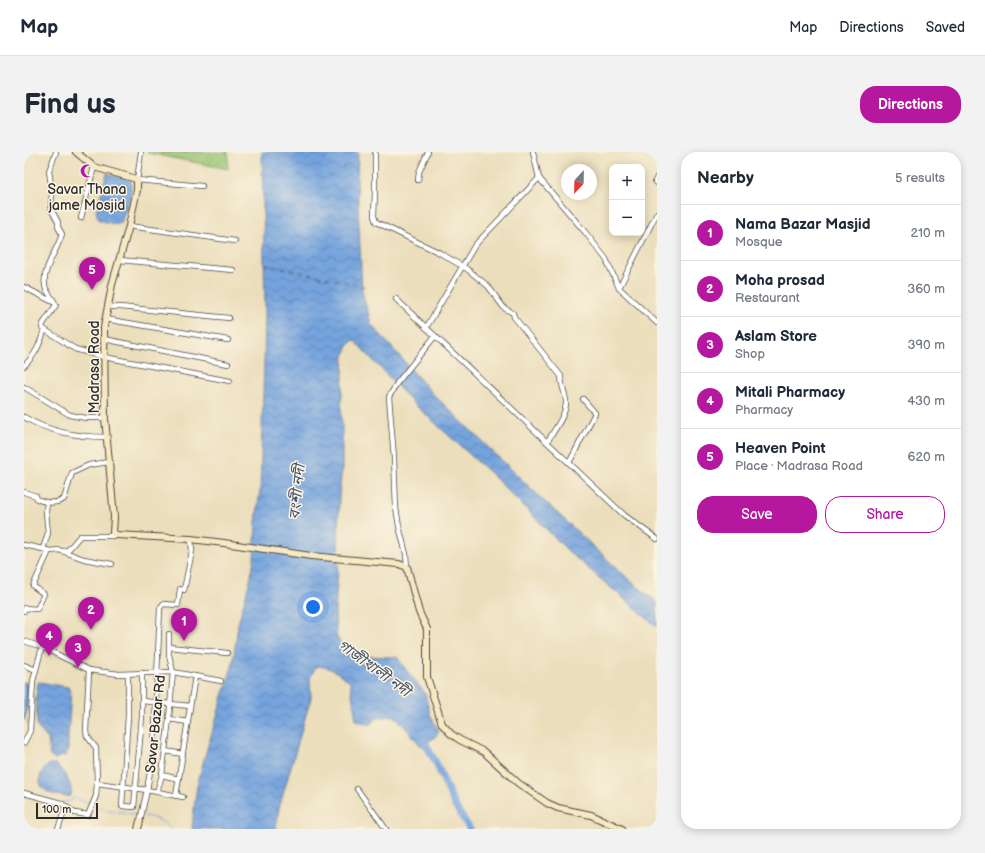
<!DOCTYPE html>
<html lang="en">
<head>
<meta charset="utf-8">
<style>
  :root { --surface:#fff; --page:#f2f2f3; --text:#1f2937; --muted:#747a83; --line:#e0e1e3; --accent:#b5179e }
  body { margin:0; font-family:"Balsamiq Sans","Noto Sans Bengali",sans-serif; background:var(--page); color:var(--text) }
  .controls { position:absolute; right:12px; top:12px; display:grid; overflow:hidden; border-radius:8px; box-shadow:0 2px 10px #0003 }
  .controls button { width:36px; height:36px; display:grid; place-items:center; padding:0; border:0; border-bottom:1px solid var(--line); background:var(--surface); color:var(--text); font:20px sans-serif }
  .compass { position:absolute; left:537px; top:12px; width:36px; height:36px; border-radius:50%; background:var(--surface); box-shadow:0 2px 10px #0003; rotate:202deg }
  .scale { position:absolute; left:12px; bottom:10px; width:62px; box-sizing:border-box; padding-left:4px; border:2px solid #2b2b2b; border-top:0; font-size:11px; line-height:14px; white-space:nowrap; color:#2b2b2b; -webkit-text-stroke:3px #fcf5e5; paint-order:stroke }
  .you { position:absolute; left:289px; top:455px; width:14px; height:14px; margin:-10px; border:3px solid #fff; border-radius:50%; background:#1a73e8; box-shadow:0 0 0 6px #1a73e833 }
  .badge { display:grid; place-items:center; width:26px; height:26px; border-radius:50%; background:var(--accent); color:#fff; font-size:13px; font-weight:700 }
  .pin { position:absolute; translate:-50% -33px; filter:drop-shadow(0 1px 2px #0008) }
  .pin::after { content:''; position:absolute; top:21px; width:14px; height:12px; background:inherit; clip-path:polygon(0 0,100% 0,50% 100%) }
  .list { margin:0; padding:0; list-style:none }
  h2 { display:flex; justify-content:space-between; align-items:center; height:52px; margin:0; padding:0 16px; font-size:17px }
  h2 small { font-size:13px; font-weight:400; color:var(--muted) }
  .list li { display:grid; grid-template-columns:26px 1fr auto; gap:12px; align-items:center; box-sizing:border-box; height:56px; padding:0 16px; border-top:1px solid var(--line) }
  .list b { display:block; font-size:15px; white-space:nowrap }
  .list p { margin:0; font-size:13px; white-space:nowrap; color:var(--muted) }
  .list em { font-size:13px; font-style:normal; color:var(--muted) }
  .actions { display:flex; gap:8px; padding:12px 16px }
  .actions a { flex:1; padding:9px 0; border:1px solid var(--accent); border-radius:16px; text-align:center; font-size:14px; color:var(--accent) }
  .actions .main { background:var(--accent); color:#fff }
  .map { position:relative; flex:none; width:633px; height:677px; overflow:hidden; border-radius:16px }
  header { display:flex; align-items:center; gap:24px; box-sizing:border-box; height:56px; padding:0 20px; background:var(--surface); border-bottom:1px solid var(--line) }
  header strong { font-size:19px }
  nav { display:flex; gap:22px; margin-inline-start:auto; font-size:14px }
  .intro { display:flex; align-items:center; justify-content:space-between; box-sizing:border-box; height:96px; padding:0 24px }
  h1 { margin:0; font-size:28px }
  .button { padding:10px 18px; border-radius:16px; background:var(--accent); color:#fff; font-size:14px; font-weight:700 }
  main { display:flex; gap:24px; padding:0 24px }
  aside { flex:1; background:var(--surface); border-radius:16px; box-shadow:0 2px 10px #0003 }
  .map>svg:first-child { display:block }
  .park { fill:url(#park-dots); stroke:#62784e }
  .water { fill:url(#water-waves); stroke:#506784 }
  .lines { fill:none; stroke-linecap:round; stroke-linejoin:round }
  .stream { stroke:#74a3dd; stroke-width:1 }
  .river { stroke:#74a3dd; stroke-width:7 }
  .ferry { stroke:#455569; stroke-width:1; stroke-dasharray:5 4; stroke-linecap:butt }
  .street-casing { stroke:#484641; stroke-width:6 }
  .secondary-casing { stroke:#484641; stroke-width:8 }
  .street { stroke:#fff; stroke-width:4.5 }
  .secondary { stroke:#f7e9c3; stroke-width:6 }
  .labels { text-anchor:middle; stroke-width:3; stroke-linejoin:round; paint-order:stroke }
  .poi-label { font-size:14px; fill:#2b2b2b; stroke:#fcf5e5 }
  .street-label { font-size:14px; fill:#2b2b2b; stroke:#fcf5e5 }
  .water-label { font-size:15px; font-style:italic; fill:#455569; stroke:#fcf5e5 }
</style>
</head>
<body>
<header>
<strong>Map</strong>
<nav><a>Map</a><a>Directions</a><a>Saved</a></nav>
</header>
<div class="intro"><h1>Find us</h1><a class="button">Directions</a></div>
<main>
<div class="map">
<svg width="633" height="677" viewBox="0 0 633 677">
  <defs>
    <pattern id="park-dots" width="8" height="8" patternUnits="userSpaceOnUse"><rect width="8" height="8" fill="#9ac572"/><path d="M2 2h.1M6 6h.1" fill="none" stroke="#85a963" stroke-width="1.8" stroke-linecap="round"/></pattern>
    <pattern id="water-waves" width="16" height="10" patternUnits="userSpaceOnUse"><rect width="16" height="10" fill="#74a3dd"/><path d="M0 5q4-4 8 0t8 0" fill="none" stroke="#5f85b3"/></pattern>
  </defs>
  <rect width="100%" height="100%" fill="#fcf5e5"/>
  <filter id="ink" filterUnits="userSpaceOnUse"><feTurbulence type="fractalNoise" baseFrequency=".025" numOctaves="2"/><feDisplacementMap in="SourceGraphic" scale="8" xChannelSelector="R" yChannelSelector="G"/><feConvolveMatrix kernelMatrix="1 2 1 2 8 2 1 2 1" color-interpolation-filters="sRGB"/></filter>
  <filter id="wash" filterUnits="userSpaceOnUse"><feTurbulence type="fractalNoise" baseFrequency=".012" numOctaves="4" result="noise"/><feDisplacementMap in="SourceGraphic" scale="16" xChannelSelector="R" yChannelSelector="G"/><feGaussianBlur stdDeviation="0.9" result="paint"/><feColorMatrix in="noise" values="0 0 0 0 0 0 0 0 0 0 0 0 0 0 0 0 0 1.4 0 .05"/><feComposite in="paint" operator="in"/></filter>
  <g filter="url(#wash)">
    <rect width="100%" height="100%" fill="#ebdebb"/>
    <path class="park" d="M123,0H204V17L123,1Z"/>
    <g class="water">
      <path d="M238,0H334L333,30L338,138C340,150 345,160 347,172L409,242L519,348L609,431L633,450V475L545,400L466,321L388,250L330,188L328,189L323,196L320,205L317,261L318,276V316L315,343L314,415L311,462L313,485L319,496L333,504L373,505L383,519L401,541L406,562L415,580L410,586L397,594L374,567L368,563L351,567L346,573L332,568L326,530C316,522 306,514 292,514L286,526L287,546L255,656L252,677H168L170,655L173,634L180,607L209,511L214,472L227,424L230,407L232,369L236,338L240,210L241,161Z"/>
      <path d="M83,21L107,28V42L97,71L90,72L75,68L72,60Z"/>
      <path d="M0,529L4,533C5,544 4,558 0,569Z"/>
      <path d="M14,530H16L44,535L47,540L44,584V598L41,604H36L31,608L26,604L24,587L13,575L12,545Z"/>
      <path d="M25,612H32C39,619 50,633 47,644C24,646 3,632 25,612Z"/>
    </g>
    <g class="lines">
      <g class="stream">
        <path d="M39,650L46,649L50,646L66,651"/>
        <path d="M69,653L78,657L115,663"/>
        <path d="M120,664C130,665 140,669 146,677"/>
      </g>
      <path class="river" d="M397,583L413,613L431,654L446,677"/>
      <path class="ferry" d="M240,112L343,135"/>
    </g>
  </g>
  <g filter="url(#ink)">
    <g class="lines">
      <g class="street-casing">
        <g id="street">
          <path d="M117,0L113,28L178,34"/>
          <path d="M351,0V39L350,64L352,70L416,101L443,117L464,134L480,156L489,161L490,165L537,224C537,233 541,240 542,249C543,262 529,280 523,290"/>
          <path d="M509,0L515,26L561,80L582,107L595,136L633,171"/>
          <path d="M633,25L631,29L633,31"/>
          <path d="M394,28L395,20L404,0"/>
          <path d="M57,66L70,15"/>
          <path d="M105,74L211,89"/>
          <path d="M95,108L209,118"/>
          <path d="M0,135L31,151L32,153L19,172L18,176L51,197L80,205L206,229"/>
          <path d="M595,136L633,61"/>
          <path d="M372,147L600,363L633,387"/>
          <path d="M30,149C27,145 21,137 21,133C18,117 34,97 38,82L34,75V70L28,59L27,54L28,40L25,19L32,0"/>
          <path d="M83,155H96L205,166"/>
          <path d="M81,167L204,188"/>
          <path d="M402,176L451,93L515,26"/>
          <path d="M80,187L204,212"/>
          <path d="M0,214C12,202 15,194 20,179"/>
          <path d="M0,235L46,263L62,266H81"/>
          <path d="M0,265C25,280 54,285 83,285"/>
          <path d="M545,311L571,261L559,247"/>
          <path d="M0,340L12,344L13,347C22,351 31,353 40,347L48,321L65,313L85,310"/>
          <path d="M0,393L19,397L24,381L22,360L23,350"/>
          <path d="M19,397L26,399L35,398L60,407L88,412"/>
          <path d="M39,399L44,398L56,384H89"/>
          <path d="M383,415L382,402L375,374L372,356L370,306L365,245L373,231L411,184"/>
          <path d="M160,438L168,399L167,387"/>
          <path d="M0,459L1,456L13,457L20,442L9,434L25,399"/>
          <path d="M0,489L18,495L65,518L95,522L149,520L197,529"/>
          <path d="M145,495L203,501"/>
          <path d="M0,513L12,518"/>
          <path d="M65,518L62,579L63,584L72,596L73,631L123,638L159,645"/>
          <path d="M104,522V564L98,654L110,655L118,565V521"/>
          <path d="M118,549L166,554"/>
          <path d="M145,567L164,570"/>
          <path d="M0,591L6,579L9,529L18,495"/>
          <path d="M141,599L159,602"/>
          <path d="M138,623L155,627"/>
          <path d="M333,637L362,677"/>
          <path d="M133,640L138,623L145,567L149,520L145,503V482"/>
          <path d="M0,641L37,651L51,661L64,663L72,644L73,631"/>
          <path d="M152,644L171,524"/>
          <path d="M116,669L123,638L130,596L136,456L139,452L154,453L156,437"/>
          <path d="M34,677L42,654"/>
        </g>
      </g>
      <g class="secondary-casing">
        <g id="secondary">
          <path d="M52,0L70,15L109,26L113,28V38L105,74L88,133L80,175L81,266L90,365L89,381L93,383L167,387L200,391L287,404L375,412L383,415L395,460L403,477V525L418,572L427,582L436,588L460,600L494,631L523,651L534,656L567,663L598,677"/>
          <path d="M114,677L116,669"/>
        </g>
      </g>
      <use href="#street" class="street"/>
      <use href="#secondary" class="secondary"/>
    </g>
  </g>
  <defs>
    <g id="mosque-bare" transform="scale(1.08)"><path d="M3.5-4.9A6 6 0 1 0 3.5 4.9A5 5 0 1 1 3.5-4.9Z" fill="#b5179e" stroke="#fcf5e5" stroke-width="2.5" paint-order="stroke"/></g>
  </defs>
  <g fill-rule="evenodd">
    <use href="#mosque-bare" x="63" y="19"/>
  </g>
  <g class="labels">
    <g class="poi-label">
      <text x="63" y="42">Savar Thana<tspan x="63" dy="16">jame Mosjid</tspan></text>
    </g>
    <g class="street-label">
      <text transform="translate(70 215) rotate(-90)" y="5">Madrasa Road</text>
      <text transform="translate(131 572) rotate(-84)" y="5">Savar Bazar Rd</text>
    </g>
    <g class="water-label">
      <text transform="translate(273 340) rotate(-84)" y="5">বংশী নদী</text>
      <text transform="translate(350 516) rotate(36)" y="5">গাজীখালী নদী</text>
    </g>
  </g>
</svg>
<div class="controls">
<button>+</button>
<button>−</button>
</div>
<svg class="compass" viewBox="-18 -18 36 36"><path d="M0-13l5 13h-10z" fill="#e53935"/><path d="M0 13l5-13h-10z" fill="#747a83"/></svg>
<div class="scale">100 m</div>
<div class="you"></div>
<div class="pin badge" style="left:160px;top:489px">1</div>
<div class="pin badge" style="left:67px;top:478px">2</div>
<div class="pin badge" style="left:54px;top:516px">3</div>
<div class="pin badge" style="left:25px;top:504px">4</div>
<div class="pin badge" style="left:68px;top:138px">5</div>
</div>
<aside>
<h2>Nearby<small>5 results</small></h2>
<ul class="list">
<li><span class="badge">1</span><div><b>Nama Bazar Masjid</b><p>Mosque</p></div><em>210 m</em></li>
<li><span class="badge">2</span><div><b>Moha prosad</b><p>Restaurant</p></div><em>360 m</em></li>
<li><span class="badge">3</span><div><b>Aslam Store</b><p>Shop</p></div><em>390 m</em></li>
<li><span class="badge">4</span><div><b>Mitali Pharmacy</b><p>Pharmacy</p></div><em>430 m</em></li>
<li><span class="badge">5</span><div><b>Heaven Point</b><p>Place · Madrasa Road</p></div><em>620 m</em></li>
</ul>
<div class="actions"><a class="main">Save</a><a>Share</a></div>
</aside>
</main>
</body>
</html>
